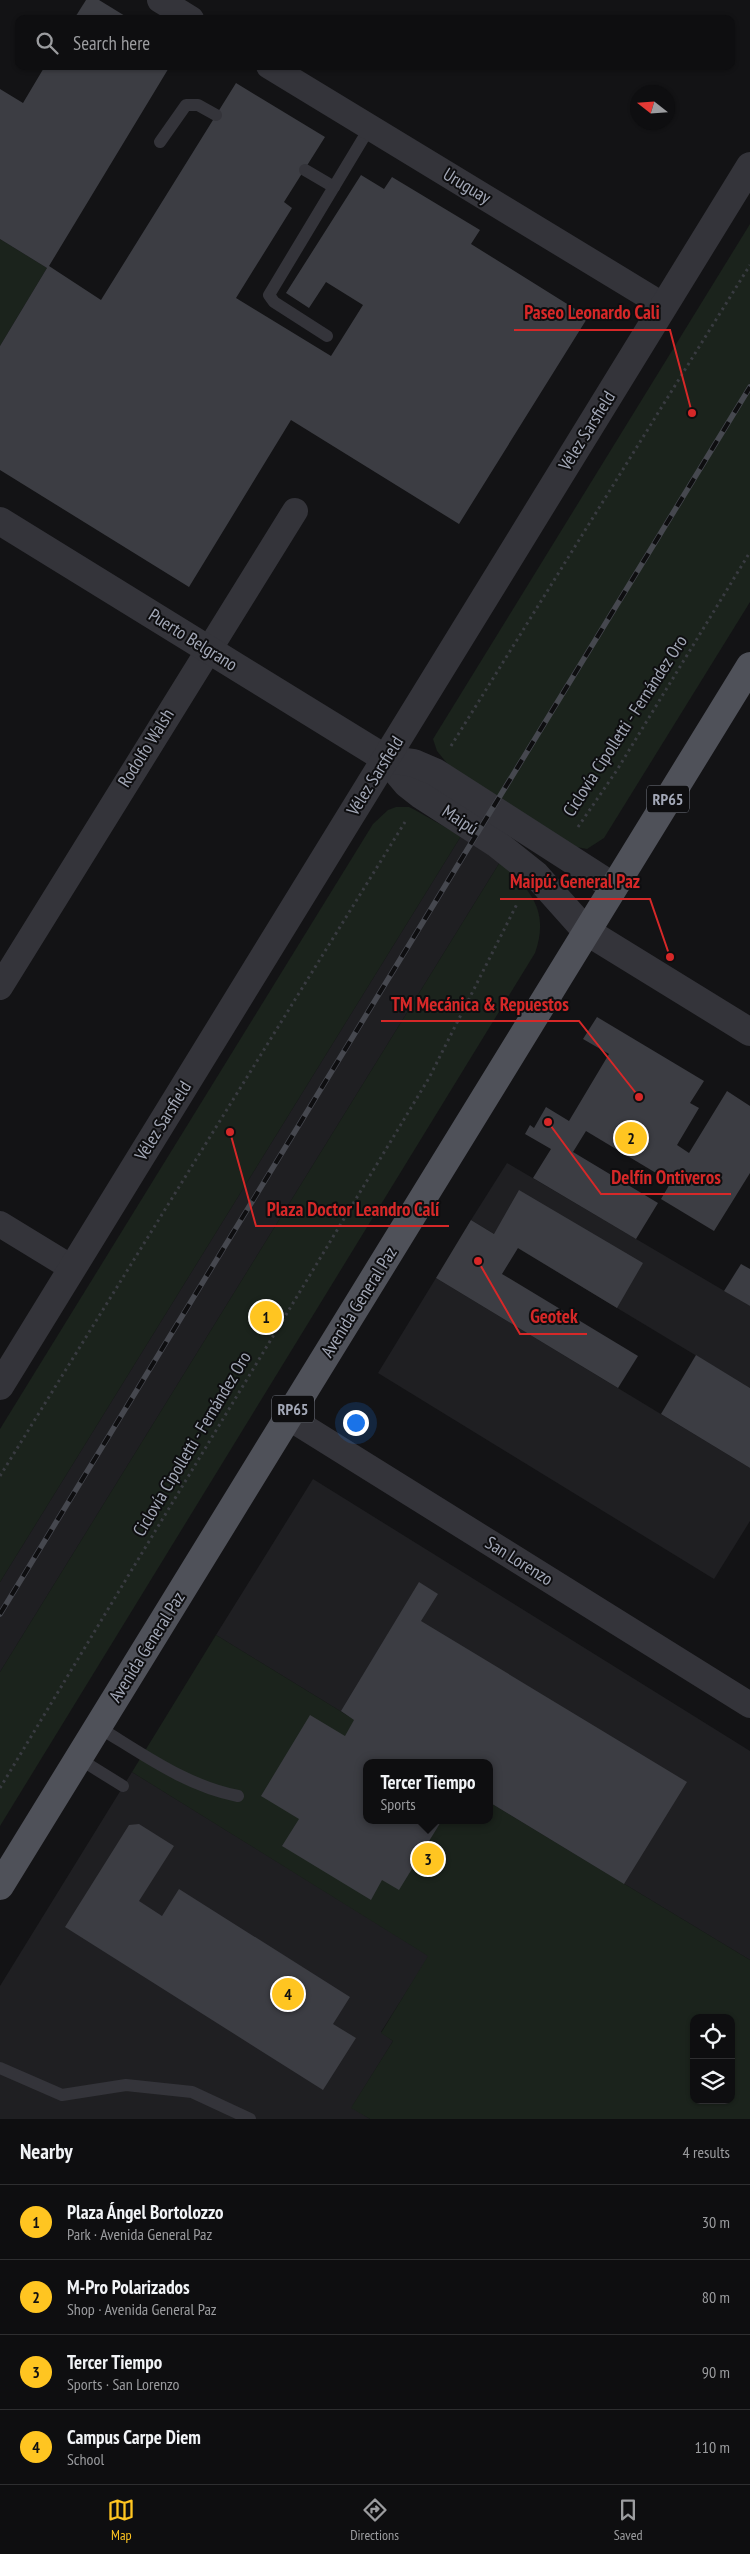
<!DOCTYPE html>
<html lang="en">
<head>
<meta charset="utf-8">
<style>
  :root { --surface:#0e0e10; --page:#1c1c1e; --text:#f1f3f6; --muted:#9b9c9f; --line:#2e2e30; --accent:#ffc521 }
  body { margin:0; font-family:"PT Sans Narrow",sans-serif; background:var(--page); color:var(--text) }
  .controls { position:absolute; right:15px; bottom:15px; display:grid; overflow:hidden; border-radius:10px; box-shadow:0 1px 4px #0004 }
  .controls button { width:45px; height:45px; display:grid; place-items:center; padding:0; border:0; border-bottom:1px solid var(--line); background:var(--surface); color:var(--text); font:25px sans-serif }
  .compass { position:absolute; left:630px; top:85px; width:45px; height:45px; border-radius:50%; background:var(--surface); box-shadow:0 1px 4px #0004; rotate:287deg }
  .you { position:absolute; left:355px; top:1422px; width:18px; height:18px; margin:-12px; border:4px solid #fff; border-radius:50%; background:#1a73e8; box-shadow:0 0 0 8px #1a73e833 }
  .badge { display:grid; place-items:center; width:32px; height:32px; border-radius:50%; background:var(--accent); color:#111; font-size:16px; font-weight:700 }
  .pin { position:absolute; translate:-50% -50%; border:2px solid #fff; box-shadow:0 1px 5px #0006 }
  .popup { position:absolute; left:363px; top:1759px; width:130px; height:65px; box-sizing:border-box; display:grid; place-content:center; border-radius:10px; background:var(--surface); filter:drop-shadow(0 1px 4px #0005); font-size:16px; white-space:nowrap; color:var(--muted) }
  .popup b { font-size:19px; color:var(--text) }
  .popup::after { content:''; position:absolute; left:50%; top:100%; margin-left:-10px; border:10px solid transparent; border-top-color:var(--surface) }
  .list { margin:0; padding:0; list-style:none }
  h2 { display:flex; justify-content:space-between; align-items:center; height:65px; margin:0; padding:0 20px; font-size:21px }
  h2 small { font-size:16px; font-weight:400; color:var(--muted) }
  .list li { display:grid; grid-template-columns:32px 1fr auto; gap:15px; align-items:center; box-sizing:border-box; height:75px; padding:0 20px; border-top:1px solid var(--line) }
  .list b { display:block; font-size:19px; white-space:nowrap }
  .list p { margin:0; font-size:16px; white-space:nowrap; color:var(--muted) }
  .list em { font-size:16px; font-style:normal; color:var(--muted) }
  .icon { flex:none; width:28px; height:28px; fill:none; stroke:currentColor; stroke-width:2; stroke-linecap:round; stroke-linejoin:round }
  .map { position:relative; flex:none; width:750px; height:2119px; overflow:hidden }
  .search { position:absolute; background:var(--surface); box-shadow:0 1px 4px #0004; left:15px; right:15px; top:15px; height:55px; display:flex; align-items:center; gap:12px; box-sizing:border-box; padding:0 18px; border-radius:10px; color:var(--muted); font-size:19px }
  .sheet { height:365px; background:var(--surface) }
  nav { display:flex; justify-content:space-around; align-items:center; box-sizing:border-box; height:70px; border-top:1px solid var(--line); background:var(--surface); font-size:14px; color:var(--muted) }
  nav a { display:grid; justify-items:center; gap:2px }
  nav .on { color:var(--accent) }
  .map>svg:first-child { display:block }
  .built { fill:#1f1f22 }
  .green { fill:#1b231c; fill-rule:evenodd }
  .building { fill:#3c3d43 }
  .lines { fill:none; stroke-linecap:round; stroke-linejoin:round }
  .path { stroke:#393b41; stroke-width:3; stroke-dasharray:2.5 4; stroke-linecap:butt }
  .service { stroke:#34343a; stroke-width:12 }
  .minor { stroke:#34343a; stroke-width:26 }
  .tertiary { stroke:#34343a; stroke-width:28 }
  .primary { stroke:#4f5159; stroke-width:28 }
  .rail-casing { stroke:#46484f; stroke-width:5.5 }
  .rail { stroke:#0e0e10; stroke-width:4; stroke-dasharray:11; stroke-linecap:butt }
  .labels { text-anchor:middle; stroke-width:4; stroke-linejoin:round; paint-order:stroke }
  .shield { fill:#0e0e10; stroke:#767a85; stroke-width:1 }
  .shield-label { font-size:16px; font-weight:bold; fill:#a3a8b7 }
  .street-label { font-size:18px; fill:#a3a8b7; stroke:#0e0e10 }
  .leader { fill:none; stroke:#d62828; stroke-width:2 }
  .callout-dot { fill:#d62828; stroke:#0e0e10; stroke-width:2 }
  .callout-label { font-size:19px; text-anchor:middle; font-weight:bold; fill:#d62828; stroke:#0e0e10; stroke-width:4; stroke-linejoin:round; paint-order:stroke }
</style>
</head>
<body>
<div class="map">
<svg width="750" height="2119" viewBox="0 0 750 2119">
  <rect width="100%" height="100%" fill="#131315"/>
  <g class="built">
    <path d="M461,836L500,862L0,1672V1582Z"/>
    <path d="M507,1163L750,1306V1388L471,1220Z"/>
    <path d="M436,1278L750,1468V1521L714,1579L378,1373Z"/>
    <path d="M313,1479L750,1751V1960L489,1802V1763H425L216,1635Z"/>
    <path d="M132,1772L429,1956L381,2032L393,2041L352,2107L370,2119H0V1986Z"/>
  </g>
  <g class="green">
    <path d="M750,224V602L604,838L587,849L571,846L450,767L437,751L433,739Z"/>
    <path d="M0,239L47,268L0,346Z"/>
    <path d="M396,807H409L415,810L461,836L0,1582V1429L373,824L388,810Z"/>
    <path d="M500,862C530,889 550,911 535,953L0,1826V1672Z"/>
    <path d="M216,1635L425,1763H367V1820H489V1802L750,1960V2119H370L351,2108L393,2041L381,2033L428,1956L132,1772ZM694,2018H731V2100H694Z"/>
  </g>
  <g class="building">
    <path d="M86,0H99L130,19H74Z"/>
    <path d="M45,66H170L49,266L101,300L236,83L325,137L284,202L292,208L236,298L331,356L363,305L326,282L309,308L286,293L361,175L384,189L392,177L480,230L471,244L588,317L459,524L291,420L189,587L0,470V346L47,268L0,239V89L23,103Z"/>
    <path d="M597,1017L704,1081L690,1103L699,1108L677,1145L689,1153L727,1091L750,1106V1173L714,1231L661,1199L671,1182L586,1131L573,1152L658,1203L636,1239L533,1178L551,1149L525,1134L530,1125L534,1128L546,1107L569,1121L609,1054L583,1039Z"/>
    <path d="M519,1190L643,1263L617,1308L518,1248L502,1274L638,1356L618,1388L436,1278L471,1220L494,1234Z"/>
    <path d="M741,1264L750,1269V1306L724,1291Z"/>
    <path d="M696,1355L750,1388V1468L661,1414Z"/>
    <path d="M419,1582L438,1594L421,1621L687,1782L624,1884L489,1802V1763H367V1820H442L399,1890L382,1880L371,1900L282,1846L299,1819L261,1796L310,1715L345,1736L354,1720L341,1711Z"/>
    <path d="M139,1824L174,1846L139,1901L162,1916L179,1889L350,1997L333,2024L356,2038L323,2090L65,1927L129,1825Z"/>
  </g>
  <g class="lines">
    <g class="path">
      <path d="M451,746L750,265"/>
      <path d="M578,827L617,770L750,552"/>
      <path d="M0,1476L405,822"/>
      <path d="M0,1788L429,1078L518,902"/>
    </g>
    <g class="service">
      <path d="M160,142L186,105H198L216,115"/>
      <path d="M305,170L334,187"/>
      <path d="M327,336L274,302L269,295L370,127"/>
      <path d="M98,1727C143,1754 186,1786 238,1796"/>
      <path d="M78,1758L123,1786"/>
      <path d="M0,2068L62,2095L126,2085L192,2092L250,2119"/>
    </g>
    <g class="minor">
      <path d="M160,0L191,19"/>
      <path d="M269,66L664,306"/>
      <path d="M0,987L295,511"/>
      <path d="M0,1224L72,1268"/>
      <path d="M288,1417L750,1705"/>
    </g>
    <g class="tertiary">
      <path d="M0,521L386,759L407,784L421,795L497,844L536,875L586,931L750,1032"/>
      <path d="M386,759L414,763L435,772L614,887"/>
      <path d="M0,1386L750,166"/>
    </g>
    <path class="primary" d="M0,1886L750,666"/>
    <g class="rail-casing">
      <path id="rail" d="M0,1614L750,387"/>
    </g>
    <use href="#rail" class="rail"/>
  </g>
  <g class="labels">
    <g class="shield">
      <rect x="647" y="785.5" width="42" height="27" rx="4"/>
      <rect x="272" y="1395.5" width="42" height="27" rx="4"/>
    </g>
    <g class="shield-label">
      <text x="668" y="805">RP65</text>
      <text x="293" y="1415">RP65</text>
    </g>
    <g class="street-label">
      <text transform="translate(467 186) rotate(31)" y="6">Uruguay</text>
      <text transform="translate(587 431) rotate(-58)" y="6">Vélez Sarsfield</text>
      <text transform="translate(193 640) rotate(32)" y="6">Puerto Belgrano</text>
      <text transform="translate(625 726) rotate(-57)" y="6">Ciclovía Cipolletti - Fernández Oro</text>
      <text transform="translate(146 748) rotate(-58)" y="6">Rodolfo Walsh</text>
      <text transform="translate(375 776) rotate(-58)" y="6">Vélez Sarsfield</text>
      <text transform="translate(460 820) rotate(33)" y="6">Maipú</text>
      <text transform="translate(163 1121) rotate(-58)" y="6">Vélez Sarsfield</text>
      <text transform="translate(359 1302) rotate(-58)" y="6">Avenida General Paz</text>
      <text transform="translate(192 1444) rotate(-59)" y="6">Ciclovía Cipolletti - Fernández Oro</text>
      <text transform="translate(519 1561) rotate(32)" y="6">San Lorenzo</text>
      <text transform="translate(147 1647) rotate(-58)" y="6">Avenida General Paz</text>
    </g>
  </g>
  <path class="leader" d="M692 413L670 330H514M670 957L650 899H500M639 1097L579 1021H381M548 1122L601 1194H731M230 1132L256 1226H449M478 1261L520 1334H587"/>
  <g class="callout-dot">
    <circle cx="692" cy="413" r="5"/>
    <circle cx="670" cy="957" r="5"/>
    <circle cx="639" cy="1097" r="5"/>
    <circle cx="548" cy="1122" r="5"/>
    <circle cx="230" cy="1132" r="5"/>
    <circle cx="478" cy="1261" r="5"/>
  </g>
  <g class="callout-label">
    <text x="592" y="319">Paseo Leonardo Cali</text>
    <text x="575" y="888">Maipú: General Paz</text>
    <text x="480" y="1011">TM Mecánica &amp; Repuestos</text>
    <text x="666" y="1184">Delfín Ontiveros</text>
    <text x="353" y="1216">Plaza Doctor Leandro Calí</text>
    <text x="554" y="1323">Geotek</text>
  </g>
</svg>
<div class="controls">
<button><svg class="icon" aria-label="locate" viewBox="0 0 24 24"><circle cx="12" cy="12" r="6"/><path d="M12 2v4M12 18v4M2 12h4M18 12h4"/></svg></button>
<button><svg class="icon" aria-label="layers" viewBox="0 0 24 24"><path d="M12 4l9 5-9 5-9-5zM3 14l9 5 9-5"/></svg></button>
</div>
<svg class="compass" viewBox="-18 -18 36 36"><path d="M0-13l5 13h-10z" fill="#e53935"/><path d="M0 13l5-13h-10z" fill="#9b9c9f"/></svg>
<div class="you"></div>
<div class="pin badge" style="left:266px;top:1317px">1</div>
<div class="pin badge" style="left:631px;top:1138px">2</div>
<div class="pin badge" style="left:428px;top:1859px">3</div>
<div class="popup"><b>Tercer Tiempo</b>Sports</div>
<div class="pin badge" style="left:288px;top:1994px">4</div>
<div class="search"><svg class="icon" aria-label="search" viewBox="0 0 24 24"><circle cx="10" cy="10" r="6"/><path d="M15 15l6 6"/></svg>Search here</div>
</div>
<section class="sheet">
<h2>Nearby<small>4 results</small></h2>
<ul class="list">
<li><span class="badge">1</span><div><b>Plaza Ángel Bortolozzo</b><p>Park · Avenida General Paz</p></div><em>30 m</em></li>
<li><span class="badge">2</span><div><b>M-Pro Polarizados</b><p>Shop · Avenida General Paz</p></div><em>80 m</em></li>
<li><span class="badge">3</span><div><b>Tercer Tiempo</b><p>Sports · San Lorenzo</p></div><em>90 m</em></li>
<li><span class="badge">4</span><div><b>Campus Carpe Diem</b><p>School</p></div><em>110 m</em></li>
</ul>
</section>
<nav>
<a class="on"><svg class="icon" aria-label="map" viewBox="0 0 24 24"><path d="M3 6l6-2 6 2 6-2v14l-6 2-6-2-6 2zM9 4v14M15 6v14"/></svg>Map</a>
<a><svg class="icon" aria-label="directions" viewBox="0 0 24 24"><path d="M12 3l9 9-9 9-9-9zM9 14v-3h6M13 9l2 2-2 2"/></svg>Directions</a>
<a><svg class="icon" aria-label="saved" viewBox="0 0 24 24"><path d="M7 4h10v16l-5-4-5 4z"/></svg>Saved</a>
</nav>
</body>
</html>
